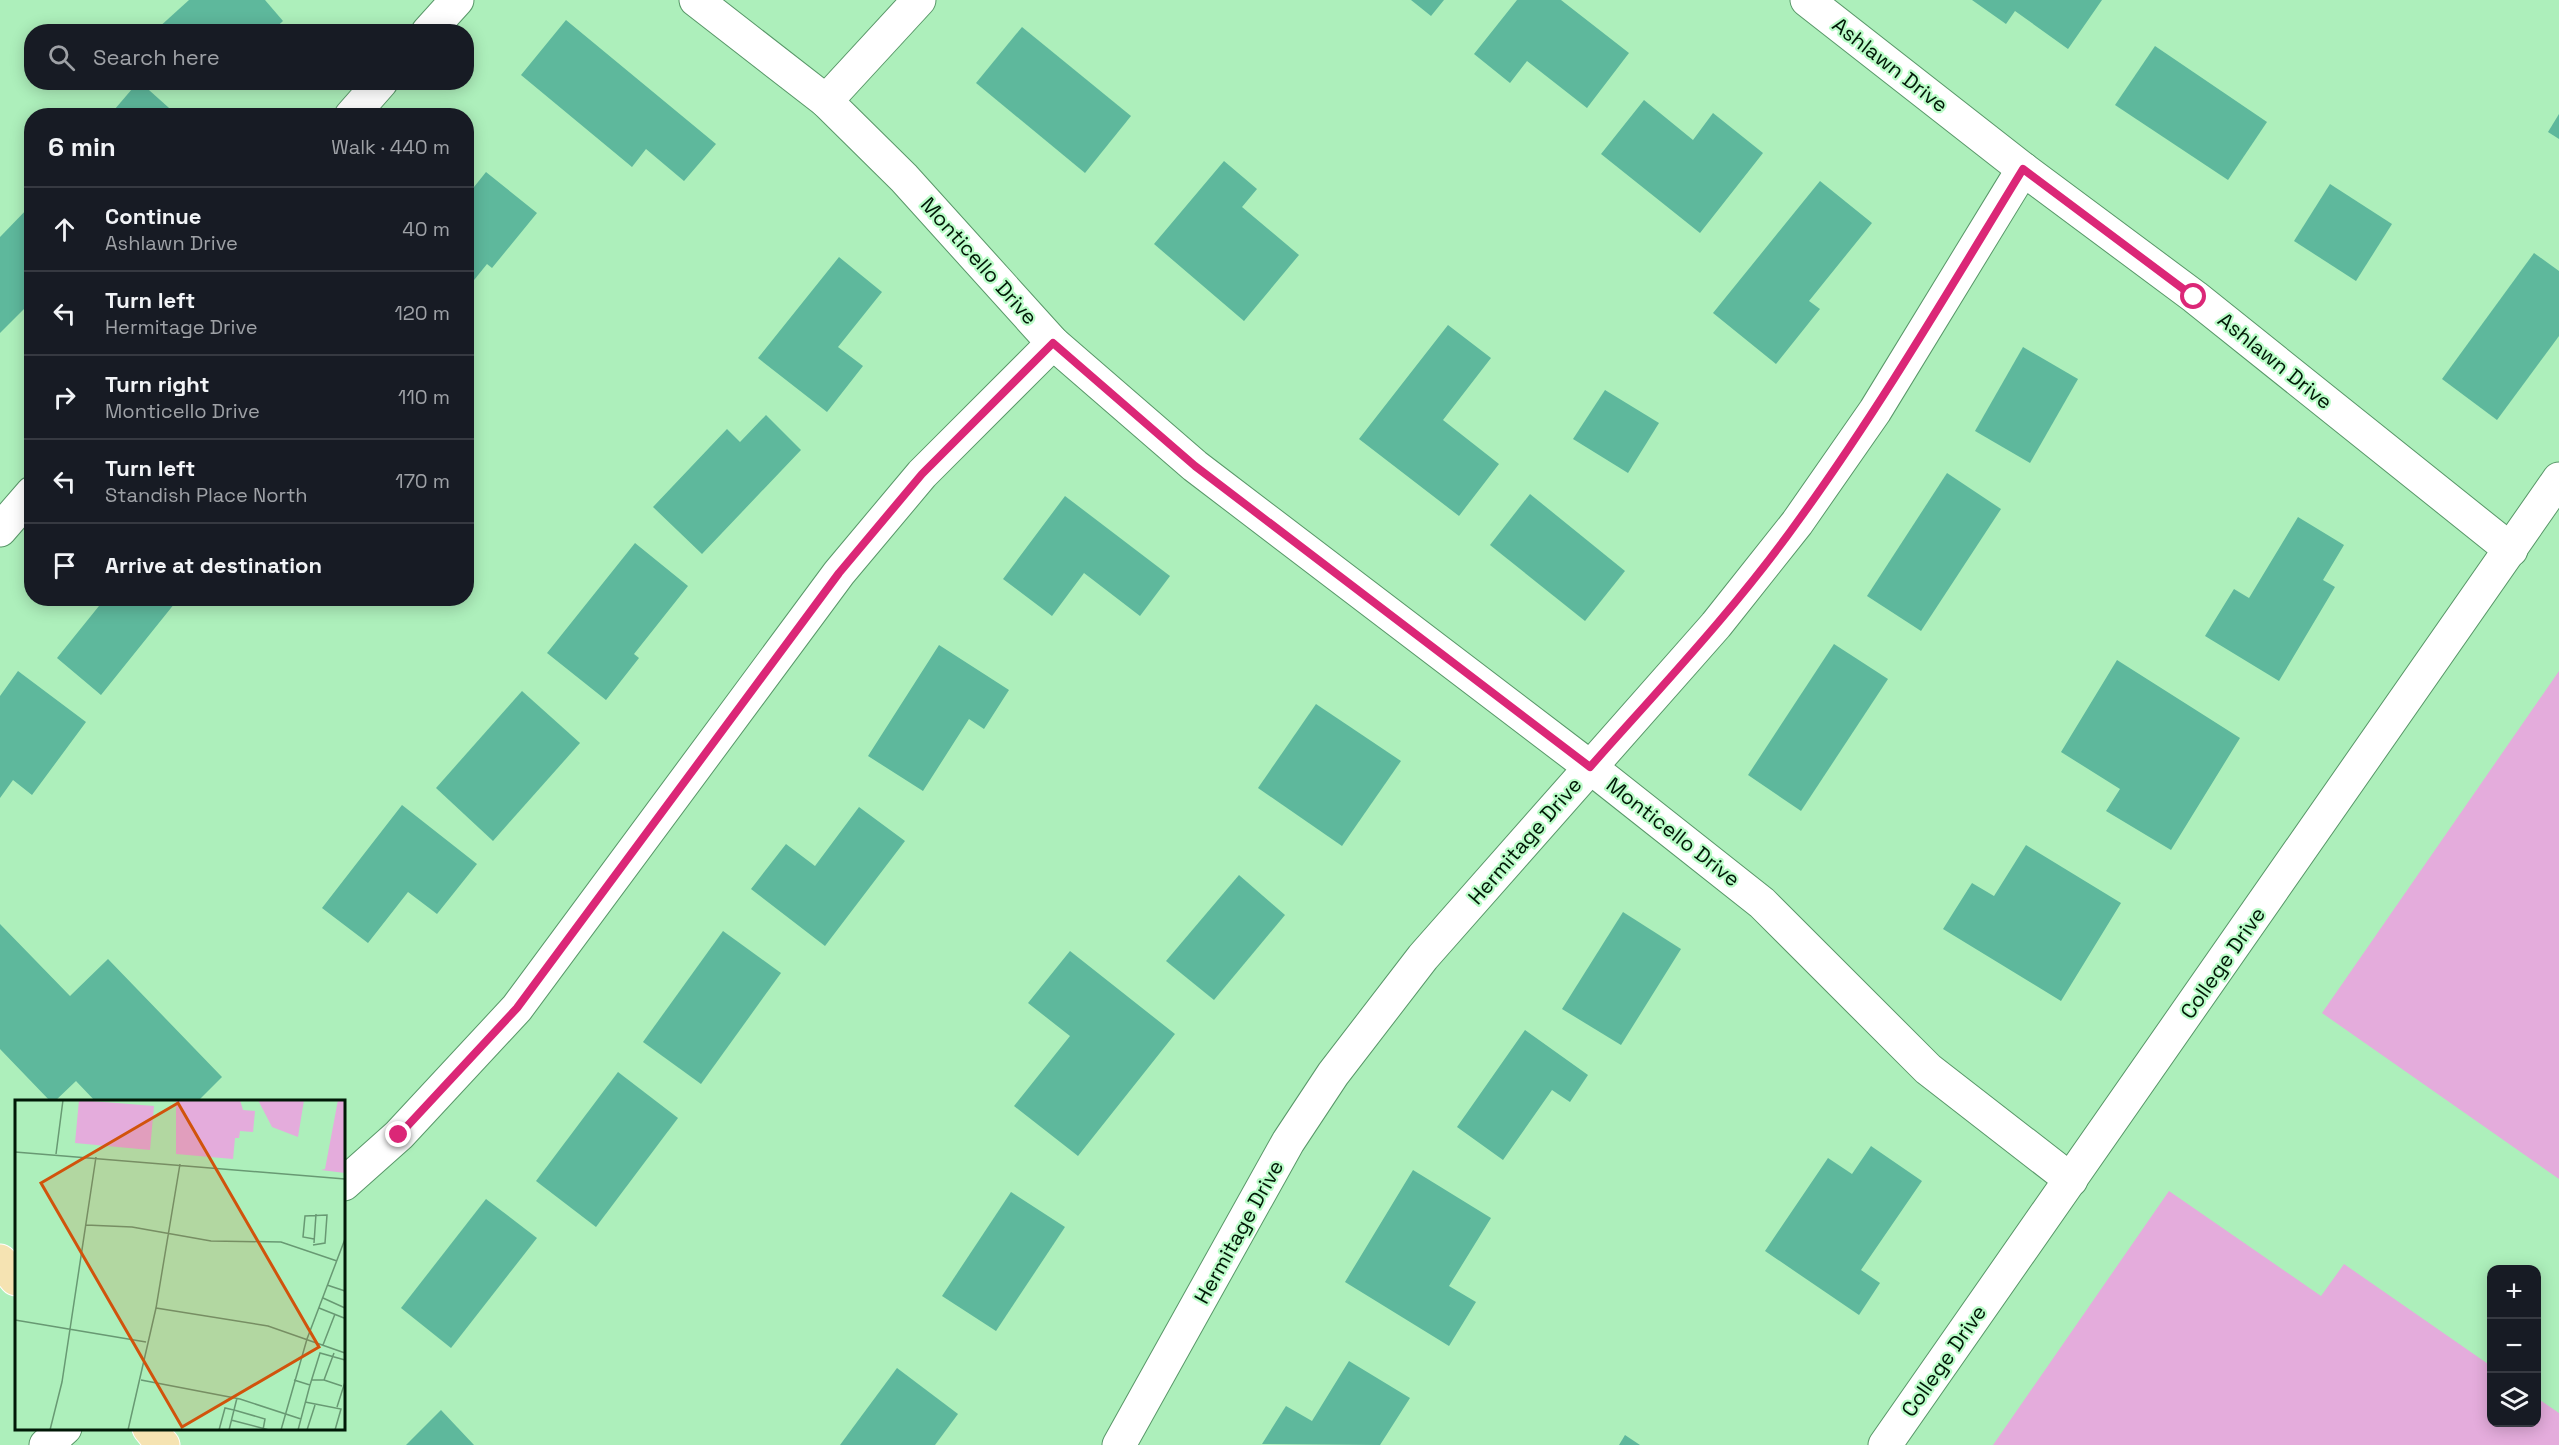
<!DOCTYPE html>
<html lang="en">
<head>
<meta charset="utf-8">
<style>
  :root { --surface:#171b24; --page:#20242c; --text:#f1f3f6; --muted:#9ea1a6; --line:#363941 }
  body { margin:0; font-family:"Space Grotesk",sans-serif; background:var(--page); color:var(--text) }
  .controls { position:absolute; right:18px; bottom:18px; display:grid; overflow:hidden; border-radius:12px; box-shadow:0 3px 15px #0003 }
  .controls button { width:54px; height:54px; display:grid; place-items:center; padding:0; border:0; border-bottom:2px solid var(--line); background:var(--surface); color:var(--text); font:30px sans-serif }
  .stop { position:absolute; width:18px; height:18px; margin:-14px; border:4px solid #db2777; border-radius:50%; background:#fff }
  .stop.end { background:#db2777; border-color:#fff; box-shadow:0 2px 6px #0008 }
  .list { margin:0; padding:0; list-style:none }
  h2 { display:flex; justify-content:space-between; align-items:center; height:78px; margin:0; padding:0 24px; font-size:26px }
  h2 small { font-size:20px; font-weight:400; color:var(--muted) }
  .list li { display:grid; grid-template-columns:39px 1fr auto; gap:18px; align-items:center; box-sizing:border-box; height:84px; padding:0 24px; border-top:2px solid var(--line) }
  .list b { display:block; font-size:22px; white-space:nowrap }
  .list p { margin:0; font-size:20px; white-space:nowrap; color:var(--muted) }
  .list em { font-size:20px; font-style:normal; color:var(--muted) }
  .icon { flex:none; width:33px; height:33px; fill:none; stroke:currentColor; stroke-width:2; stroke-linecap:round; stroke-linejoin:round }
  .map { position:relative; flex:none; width:2559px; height:1445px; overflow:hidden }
  .search { position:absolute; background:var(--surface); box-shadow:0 3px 15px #0003; left:24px; top:24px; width:450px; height:66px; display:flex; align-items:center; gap:15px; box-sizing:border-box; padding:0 21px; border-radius:24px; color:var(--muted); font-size:22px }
  .panel { position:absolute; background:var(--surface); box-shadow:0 3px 15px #0003; left:24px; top:108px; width:450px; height:498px; border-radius:24px }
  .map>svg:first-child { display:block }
  .green { fill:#e4acdc }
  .building { fill:#5eb89c }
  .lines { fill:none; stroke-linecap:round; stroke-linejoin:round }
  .minor-casing { stroke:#589768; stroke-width:35 }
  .major-casing { stroke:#fff; stroke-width:35 }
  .minor { stroke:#fff; stroke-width:33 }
  .major { stroke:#f5e3b2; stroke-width:33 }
  .route { stroke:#db2777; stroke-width:8 }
  .labels { text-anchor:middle; stroke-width:4.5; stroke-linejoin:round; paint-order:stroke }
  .street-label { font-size:21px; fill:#011907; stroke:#bafcc8 }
  .inset-road { fill:none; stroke:#689973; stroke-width:1.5 }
  .view { fill:#d1530c; fill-opacity:0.15; stroke:#d1530c; stroke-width:3 }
  .inset-edge { fill:none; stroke:#011907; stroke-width:3 }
</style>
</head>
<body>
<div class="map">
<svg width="2559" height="1445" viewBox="0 0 2559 1445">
  <rect width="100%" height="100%" fill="#adefbb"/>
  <g class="green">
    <path d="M2559,671V1179L2322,1013Z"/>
    <path d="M2169,1191L2321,1296L2344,1264L2491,1366L2492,1422H2536L2537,1398L2559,1413V1445H1993Z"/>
  </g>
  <g class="building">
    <path d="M189,0H265L283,21L271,32H159L157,29Z"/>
    <path d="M1411,0H1444L1431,16Z"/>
    <path d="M1517,0H1561L1629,53L1587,108L1527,61L1510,83L1474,54Z"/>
    <path d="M1972,0H2102L2068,49L2015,11L2006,24Z"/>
    <path d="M566,20L716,144L684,181L646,149L632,167L521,75Z"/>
    <path d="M1022,27L1131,116L1085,173L976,83Z"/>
    <path d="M2155,46L2267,122L2228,180L2115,105Z"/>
    <path d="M138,82H140L178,116H109Z"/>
    <path d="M1644,100L1693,140L1713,113L1763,153L1700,233L1601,154Z"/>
    <path d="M2559,114V139L2548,132Z"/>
    <path d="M1224,161L1257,189L1242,207L1299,255L1244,321L1154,244Z"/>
    <path d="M486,172L537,213L492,268L487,264L466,290V197Z"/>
    <path d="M1820,181L1872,223L1809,301L1820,309L1776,364L1713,313Z"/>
    <path d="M2330,184L2392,224L2356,281L2294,241Z"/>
    <path d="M32,204V301L0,333V237Z"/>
    <path d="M2534,253L2559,271V336L2497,420L2442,379Z"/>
    <path d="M839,257L882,292L838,347L863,366L827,412L758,358Z"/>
    <path d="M1448,325L1491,358L1443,420L1499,464L1459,516L1359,439Z"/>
    <path d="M2023,347L2078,379L2030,463L1975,431Z"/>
    <path d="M1605,390L1659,423L1628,473L1573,439Z"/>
    <path d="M766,415L801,450L702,554L653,507L727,429L740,442Z"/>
    <path d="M1947,473L2001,509L1921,631L1867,596Z"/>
    <path d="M1530,494L1625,571L1585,621L1490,545Z"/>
    <path d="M1065,496L1170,576L1140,616L1084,573L1052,616L1003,579Z"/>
    <path d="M2298,517L2344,545L2323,580L2335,587L2279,681L2205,636L2234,589L2249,598Z"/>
    <path d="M635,543L688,586L634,654L639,658L606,700L547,653Z"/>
    <path d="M100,598H179L101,695L57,658L103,601Z"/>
    <path d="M1834,644L1888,679L1801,811L1748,775Z"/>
    <path d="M939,645L1009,690L984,729L969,719L923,791L868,756Z"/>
    <path d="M2117,660L2240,738L2171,850L2106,811L2120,789L2061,752Z"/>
    <path d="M18,671L86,722L32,795L13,780L0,798V696Z"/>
    <path d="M522,691L580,743L493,841L436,788Z"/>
    <path d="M1316,704L1401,761L1342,846L1258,788Z"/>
    <path d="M402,805L477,864L437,914L408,892L368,943L322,908Z"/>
    <path d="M859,807L905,841L825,946L751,889L786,844L815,866Z"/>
    <path d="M2026,845L2121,903L2061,1001L1943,929L1972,883L1994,896Z"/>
    <path d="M1239,875L1285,915L1214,1000L1166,961Z"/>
    <path d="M1623,912L1681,949L1621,1045L1562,1009Z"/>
    <path d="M0,924L70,996L108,959L222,1077L197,1102H96L76,1081L54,1102H51L0,1049Z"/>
    <path d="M723,931L781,973L701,1084L643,1042Z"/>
    <path d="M1070,951L1175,1034L1078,1156L1014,1106L1070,1036L1028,1003Z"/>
    <path d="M1525,1030L1588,1075L1570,1102L1552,1090L1503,1160L1457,1127Z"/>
    <path d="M618,1072L678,1118L596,1227L536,1181Z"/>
    <path d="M1871,1146L1922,1181L1861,1270L1880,1283L1859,1315L1765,1251L1828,1158L1852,1174Z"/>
    <path d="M1413,1170L1491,1218L1449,1286L1476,1302L1449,1346L1345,1282Z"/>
    <path d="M1011,1192L1065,1227L996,1331L942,1296Z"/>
    <path d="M486,1199L537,1238L451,1348L401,1308Z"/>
    <path d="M1349,1361L1410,1398L1380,1445L1262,1444L1286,1406L1312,1421Z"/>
    <path d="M897,1368L958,1414L935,1445H840Z"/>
    <path d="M441,1410L474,1445H406Z"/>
    <path d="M1625,1435L1640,1445H1619Z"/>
  </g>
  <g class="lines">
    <g class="minor-casing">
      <g id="minor">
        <path d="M696,0L826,101L904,178L1053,343L1195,466L1590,767L1762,903L1928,1069L2071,1180"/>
        <path d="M1807,0L2023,169L2195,297L2511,550"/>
        <path d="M428,32L457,0"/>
        <path d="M826,101L919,0"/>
        <path d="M351,116L381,82"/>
        <path d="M0,530L32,493"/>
        <path d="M344,1184L399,1135L517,1008L839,573L922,474L1053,343"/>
        <path d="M46,1445L65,1428"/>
        <path d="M1119,1445L1288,1142L1333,1074L1423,957L1716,625L1797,523L1875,411L2023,169"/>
        <path d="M1885,1445L2559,479"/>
      </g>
    </g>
    <g class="major-casing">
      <g id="major">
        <path d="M0,1261L16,1279"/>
        <path d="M149,1428L163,1445"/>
      </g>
    </g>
    <use href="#minor" class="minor"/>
    <use href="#major" class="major"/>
  </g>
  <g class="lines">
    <path class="route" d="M399,1135L517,1008L839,573L922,474L1053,343L1195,466L1590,767C1661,687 1736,608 1798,521C1880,408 1950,288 2023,169L2194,297"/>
  </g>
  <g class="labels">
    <g class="street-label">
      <text transform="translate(1890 65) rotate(38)" y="7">Ashlawn Drive</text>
      <text transform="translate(979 261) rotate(48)" y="7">Monticello Drive</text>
      <text transform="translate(2275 361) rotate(39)" y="7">Ashlawn Drive</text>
      <text transform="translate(1673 832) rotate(38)" y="7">Monticello Drive</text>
      <text transform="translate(1525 841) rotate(-49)" y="7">Hermitage Drive</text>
      <text transform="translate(2223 963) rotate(-55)" y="7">College Drive</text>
      <text transform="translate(1239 1232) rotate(-61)" y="7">Hermitage Drive</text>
      <text transform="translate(1944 1361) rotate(-55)" y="7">College Drive</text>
    </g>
  </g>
  <g transform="translate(15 1100)">
    <rect width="330" height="330" fill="#adefbb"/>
    <path d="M64,0L139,6L135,50L60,43ZM161,0H225L228,10L240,11L238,32L225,31L224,38H220L218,59L161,54ZM243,0H289L283,37L257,27ZM323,0H330V73L306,70L310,69Z" fill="#e4acdc"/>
    <path class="inset-road" d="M0,52L330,79M41,54L48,0M71,125L117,127L196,141L266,142L322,161M299,143L301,114M298,145L310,143L312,115L290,116L288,137L299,139M312,185L330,191M308,198L330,208M141,208L253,226L330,253M304,208L329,218M0,220L131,242M308,245L320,214M126,280L225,299L286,319M279,280L295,285L283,330M296,280H309L319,253M309,280L327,286M295,285L305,253L330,260M222,298L219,310L250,319L248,330M290,302L326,309L320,330M322,307L330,282M216,320L254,330M35,330L47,282L81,57M113,330L141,208L165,64M204,330L210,308L219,310L214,330M266,330L292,239L330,139M292,330L300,305"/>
    <path class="view" d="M163,3L304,247L167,327L26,83Z"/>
    <rect width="330" height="330" class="inset-edge"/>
  </g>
</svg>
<div class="controls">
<button>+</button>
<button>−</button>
<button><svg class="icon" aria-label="layers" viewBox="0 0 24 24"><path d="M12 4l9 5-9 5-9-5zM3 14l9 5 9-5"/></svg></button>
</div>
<div class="stop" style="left:2194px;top:297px"></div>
<div class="stop end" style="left:399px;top:1135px"></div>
<div class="search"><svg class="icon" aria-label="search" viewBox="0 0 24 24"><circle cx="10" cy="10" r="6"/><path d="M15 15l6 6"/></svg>Search here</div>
<section class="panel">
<h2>6 min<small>Walk · 440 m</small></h2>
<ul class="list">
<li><svg class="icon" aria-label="ahead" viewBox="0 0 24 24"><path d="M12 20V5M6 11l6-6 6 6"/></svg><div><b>Continue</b><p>Ashlawn Drive</p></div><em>40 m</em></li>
<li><svg class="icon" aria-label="left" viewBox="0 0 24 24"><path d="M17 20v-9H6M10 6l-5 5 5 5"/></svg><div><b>Turn left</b><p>Hermitage Drive</p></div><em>120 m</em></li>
<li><svg class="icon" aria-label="right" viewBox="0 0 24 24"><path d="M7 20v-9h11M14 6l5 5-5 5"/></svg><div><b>Turn right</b><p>Monticello Drive</p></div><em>110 m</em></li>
<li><svg class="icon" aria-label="left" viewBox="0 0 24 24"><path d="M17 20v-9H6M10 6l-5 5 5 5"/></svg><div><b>Turn left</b><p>Standish Place North</p></div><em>170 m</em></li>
<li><svg class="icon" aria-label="arrive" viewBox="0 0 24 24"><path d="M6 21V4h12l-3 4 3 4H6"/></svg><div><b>Arrive at destination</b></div></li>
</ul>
</section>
</div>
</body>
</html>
